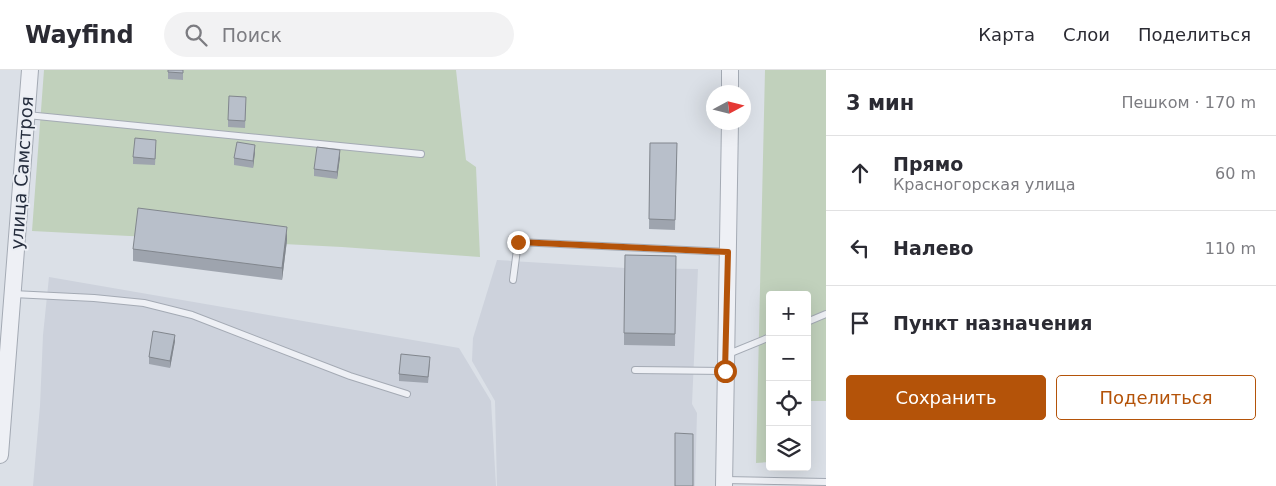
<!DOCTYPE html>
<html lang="ru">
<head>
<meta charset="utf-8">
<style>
  :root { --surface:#fff; --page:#f2f2f3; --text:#2b2b33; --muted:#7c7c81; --line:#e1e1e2; --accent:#b45309 }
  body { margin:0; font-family:"DejaVu Sans",sans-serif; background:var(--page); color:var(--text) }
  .controls { position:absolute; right:15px; bottom:15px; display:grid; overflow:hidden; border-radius:5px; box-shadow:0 5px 20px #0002 }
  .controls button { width:45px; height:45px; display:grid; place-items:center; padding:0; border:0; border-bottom:1px solid var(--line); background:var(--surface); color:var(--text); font:25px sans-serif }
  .compass { position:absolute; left:706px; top:15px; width:45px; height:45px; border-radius:50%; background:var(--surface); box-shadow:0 5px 20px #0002; rotate:83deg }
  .stop { position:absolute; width:15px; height:15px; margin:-11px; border:4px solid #b45309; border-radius:50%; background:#fff }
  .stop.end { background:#b45309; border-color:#fff; box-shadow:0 1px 5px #0008 }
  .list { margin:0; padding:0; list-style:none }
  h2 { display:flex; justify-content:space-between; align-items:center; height:65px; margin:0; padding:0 20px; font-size:21px }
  h2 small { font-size:16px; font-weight:400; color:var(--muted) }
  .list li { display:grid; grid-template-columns:32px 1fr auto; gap:15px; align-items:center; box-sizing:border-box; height:75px; padding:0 20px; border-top:1px solid var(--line) }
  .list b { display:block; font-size:19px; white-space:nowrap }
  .list p { margin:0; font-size:16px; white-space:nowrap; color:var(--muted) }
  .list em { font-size:16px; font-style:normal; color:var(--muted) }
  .actions { display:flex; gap:10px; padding:15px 20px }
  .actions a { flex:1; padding:11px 0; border:1px solid var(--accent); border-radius:5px; text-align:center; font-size:18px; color:var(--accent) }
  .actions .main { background:var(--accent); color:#fff }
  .icon { flex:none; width:28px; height:28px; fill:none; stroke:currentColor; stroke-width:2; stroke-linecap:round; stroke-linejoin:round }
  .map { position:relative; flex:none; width:826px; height:416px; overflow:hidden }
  header { display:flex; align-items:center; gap:30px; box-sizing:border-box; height:70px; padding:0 25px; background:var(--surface); border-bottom:1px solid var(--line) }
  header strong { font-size:24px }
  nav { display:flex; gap:28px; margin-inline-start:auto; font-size:18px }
  .search { width:350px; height:45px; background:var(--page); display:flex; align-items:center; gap:12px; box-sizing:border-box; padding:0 18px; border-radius:28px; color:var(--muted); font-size:19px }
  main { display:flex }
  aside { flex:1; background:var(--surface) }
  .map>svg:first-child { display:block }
  .built { fill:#cdd2dc }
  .green { fill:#c1d1bc }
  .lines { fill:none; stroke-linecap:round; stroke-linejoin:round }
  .service-casing { stroke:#a4aab4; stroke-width:8 }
  .tertiary-casing { stroke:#a4aab4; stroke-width:18 }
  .service { stroke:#eef0f5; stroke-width:6 }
  .tertiary { stroke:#eef0f5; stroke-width:16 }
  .wall { fill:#9ea4ae }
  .shaded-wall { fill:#81868d }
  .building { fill:#b8bfca; stroke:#81868d }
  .route { stroke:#b45309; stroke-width:6 }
  .labels { text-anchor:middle; stroke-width:4; stroke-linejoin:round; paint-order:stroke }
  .street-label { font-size:18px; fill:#252d3d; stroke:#ebeef4 }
</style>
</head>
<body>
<header>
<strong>Wayfind</strong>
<div class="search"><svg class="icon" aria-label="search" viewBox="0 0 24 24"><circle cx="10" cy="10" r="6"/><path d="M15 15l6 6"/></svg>Поиск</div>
<nav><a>Карта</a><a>Слои</a><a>Поделиться</a></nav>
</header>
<main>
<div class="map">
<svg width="826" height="416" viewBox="0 0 826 416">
  <rect width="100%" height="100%" fill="#dbe0e7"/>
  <g class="built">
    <path d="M497,190L625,198L698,199L692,334L697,343L695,416H497L495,331L472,291L473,268Z"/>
    <path d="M49,207L459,278L491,331L496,416H33L40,336L43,265Z"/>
  </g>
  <g class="green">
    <path d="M44,0H456L466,90L476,97L480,187L342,177L32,161Z"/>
    <path d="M765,0H826V331H807V225H770V392L756,393Z"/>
  </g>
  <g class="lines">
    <g class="service-casing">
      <g id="service">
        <path d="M27,45L421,84"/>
        <path d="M513,210L518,172L728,182"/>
        <path d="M13,224L94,228L144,233L192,245L350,306L407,324"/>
        <path d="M807,252L826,244"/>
        <path d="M726,285L770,267"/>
        <path d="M635,300L725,301"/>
        <path d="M725,410L826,412"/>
      </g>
    </g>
    <g class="tertiary-casing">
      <g id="tertiary">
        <path d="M730,22V0"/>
        <path d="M0,385L30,0"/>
        <path d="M724,416L730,52"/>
      </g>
    </g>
    <use href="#service" class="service"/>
    <use href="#tertiary" class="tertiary"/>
  </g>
  <g class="wall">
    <path d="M168,0H183V10L168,9Z"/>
    <path d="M246,33L245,58L228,57V50Z"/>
    <path d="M650,73H677L675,160L649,159Z"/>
    <path d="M156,77L155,95L133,94V87Z"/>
    <path d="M255,82L253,98L234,95V88Z"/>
    <path d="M340,87L337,109L314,106V99Z"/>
    <path d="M287,170L282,210L133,191V179Z"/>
    <path d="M676,186L675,276L624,275V263Z"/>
    <path d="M175,271L170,298L149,294V287Z"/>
    <path d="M430,294L428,313L399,311V304Z"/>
  </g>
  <g class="shaded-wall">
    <path d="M255,75V82L253,98V91Z"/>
    <path d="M340,80V87L337,109V102Z"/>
    <path d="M287,157V170L282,210V198Z"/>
    <path d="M175,265V271L170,298V291Z"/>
  </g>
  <g class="building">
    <path d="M168,0H183V3L168,2Z"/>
    <path d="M229,26L246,27L245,51L228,50Z"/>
    <path d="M135,68L156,70L155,89L133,87Z"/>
    <path d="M237,72L255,75L253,91L234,88Z"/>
    <path d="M650,73H677L675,150L649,149Z"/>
    <path d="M317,77L340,80L337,102L314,99Z"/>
    <path d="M138,138L287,157L282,198L133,179Z"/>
    <path d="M625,185L676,186L675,264L624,263Z"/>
    <path d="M153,261L175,265L170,291L149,287Z"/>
    <path d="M401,284L430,287L428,307L399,304Z"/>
    <path d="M675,363L693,364V416H675Z"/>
  </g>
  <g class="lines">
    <path class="route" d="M518,172L728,182L725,301"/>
  </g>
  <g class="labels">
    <g class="street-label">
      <text transform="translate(22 103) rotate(-86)" y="6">улица Самстроя</text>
    </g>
  </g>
</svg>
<div class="controls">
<button>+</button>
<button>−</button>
<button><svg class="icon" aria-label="locate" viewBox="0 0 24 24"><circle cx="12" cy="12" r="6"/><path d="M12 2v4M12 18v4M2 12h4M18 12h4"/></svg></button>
<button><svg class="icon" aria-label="layers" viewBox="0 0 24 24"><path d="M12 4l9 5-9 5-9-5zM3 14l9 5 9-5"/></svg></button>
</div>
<svg class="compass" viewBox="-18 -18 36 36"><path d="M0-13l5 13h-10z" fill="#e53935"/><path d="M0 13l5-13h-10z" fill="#7c7c81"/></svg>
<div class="stop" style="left:725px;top:301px"></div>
<div class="stop end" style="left:518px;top:172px"></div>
</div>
<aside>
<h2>3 мин<small>Пешком · 170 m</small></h2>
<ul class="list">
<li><svg class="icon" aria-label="ahead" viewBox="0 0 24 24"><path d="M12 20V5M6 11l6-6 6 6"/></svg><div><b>Прямо</b><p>Красногорская улица</p></div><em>60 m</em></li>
<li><svg class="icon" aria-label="left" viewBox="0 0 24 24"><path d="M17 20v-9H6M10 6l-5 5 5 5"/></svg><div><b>Налево</b></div><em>110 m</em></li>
<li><svg class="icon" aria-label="arrive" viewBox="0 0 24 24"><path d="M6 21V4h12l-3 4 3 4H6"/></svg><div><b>Пункт назначения</b></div></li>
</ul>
<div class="actions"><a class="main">Сохранить</a><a>Поделиться</a></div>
</aside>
</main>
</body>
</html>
